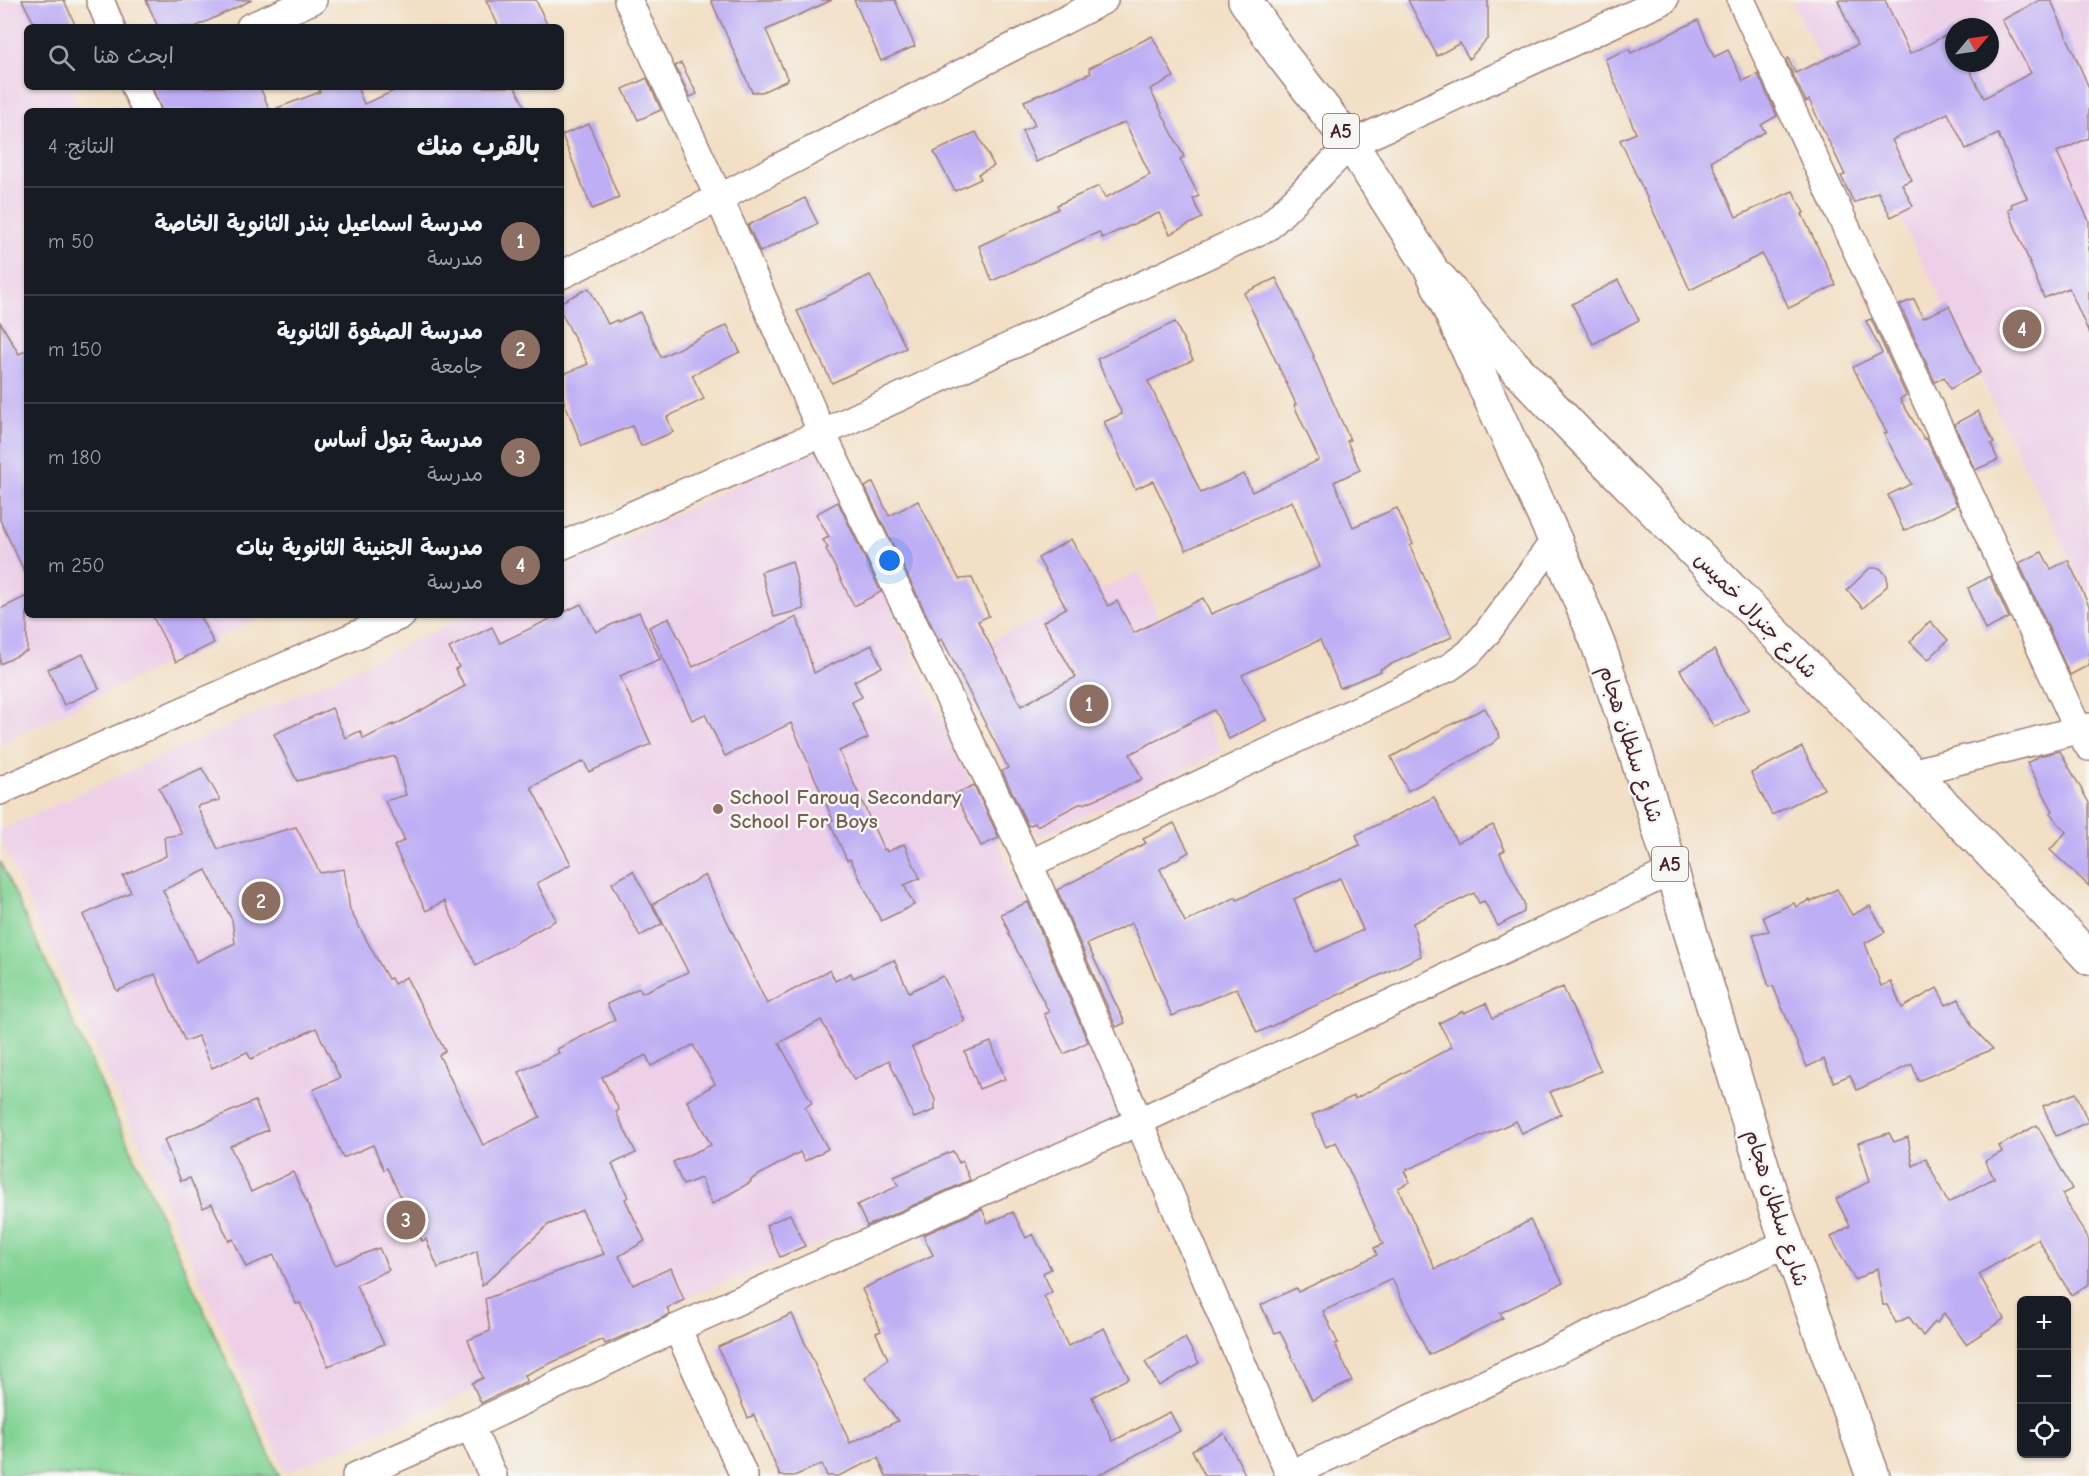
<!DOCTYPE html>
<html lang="ar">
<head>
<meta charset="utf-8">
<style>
  :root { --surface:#171b24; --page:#20242c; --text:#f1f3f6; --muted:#9ea1a6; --line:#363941; --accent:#c8321e }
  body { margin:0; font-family:"Comic Neue","Playpen Sans Arabic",sans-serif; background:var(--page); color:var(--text); direction:rtl }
  .controls { position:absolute; right:18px; bottom:18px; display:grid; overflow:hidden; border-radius:9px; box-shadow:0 2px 4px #0004 }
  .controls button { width:54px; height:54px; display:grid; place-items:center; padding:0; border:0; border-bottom:2px solid var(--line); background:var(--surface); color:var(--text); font:30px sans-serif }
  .compass { position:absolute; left:1945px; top:18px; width:54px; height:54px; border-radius:50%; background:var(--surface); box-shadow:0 2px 4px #0004; rotate:61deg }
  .you { position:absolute; left:890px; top:561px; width:21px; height:21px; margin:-15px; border:4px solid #fff; border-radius:50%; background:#1a73e8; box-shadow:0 0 0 9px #1a73e833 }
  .badge { display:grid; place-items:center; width:39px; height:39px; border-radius:50%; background:var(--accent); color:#fff; font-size:20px; font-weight:700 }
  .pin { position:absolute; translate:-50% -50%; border:3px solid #fff; box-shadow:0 2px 6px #0006 }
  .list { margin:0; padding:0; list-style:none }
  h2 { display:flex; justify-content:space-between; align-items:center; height:78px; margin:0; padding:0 24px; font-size:26px }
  h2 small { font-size:20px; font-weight:400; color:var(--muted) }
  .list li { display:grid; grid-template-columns:39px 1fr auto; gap:18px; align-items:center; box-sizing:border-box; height:108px; padding:0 24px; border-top:2px solid var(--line) }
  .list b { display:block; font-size:22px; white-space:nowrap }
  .list p { margin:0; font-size:20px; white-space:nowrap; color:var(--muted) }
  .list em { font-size:20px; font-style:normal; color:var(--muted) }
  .icon { flex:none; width:33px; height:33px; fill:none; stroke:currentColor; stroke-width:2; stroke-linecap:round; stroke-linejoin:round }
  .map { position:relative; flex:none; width:2089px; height:1476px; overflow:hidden; direction:ltr }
  .search { position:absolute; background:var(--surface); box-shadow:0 2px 4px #0004; left:24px; top:24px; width:540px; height:66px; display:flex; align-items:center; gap:15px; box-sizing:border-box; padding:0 21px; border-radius:9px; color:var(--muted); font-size:22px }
  .panel { position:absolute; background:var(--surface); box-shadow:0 2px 4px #0004; left:24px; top:108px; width:540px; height:510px; border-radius:9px; direction:rtl }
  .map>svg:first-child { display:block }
  .built { fill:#edd0e8; fill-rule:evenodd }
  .green { fill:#81d394; stroke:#667960; stroke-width:1.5 }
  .building { fill:#beaef4; fill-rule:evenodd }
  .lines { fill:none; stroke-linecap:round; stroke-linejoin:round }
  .minor-casing { stroke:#9e7f78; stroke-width:30 }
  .secondary-casing { stroke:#9e7f78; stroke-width:36 }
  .trunk-casing { stroke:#9e7f78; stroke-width:36 }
  .minor { stroke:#fff; stroke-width:27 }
  .secondary { stroke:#fff; stroke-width:33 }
  .trunk { stroke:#fff; stroke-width:33 }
  .education-dot { fill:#8d6e63; stroke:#f6f6f2; stroke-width:2 }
  .labels { text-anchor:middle; stroke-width:5; stroke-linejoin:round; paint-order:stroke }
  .shield { fill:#f6f6f2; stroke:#7e6067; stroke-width:1.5 }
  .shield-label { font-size:20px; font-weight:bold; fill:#4a1f2b }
  .street-label { font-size:21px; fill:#4a1f2b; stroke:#f6f6f2 }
  .education-label { font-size:21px; font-weight:bold; fill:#785e54; stroke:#f6f6f2; text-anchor:start }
</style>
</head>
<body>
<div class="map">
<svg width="2089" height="1476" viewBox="0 0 2089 1476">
  <rect width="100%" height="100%" fill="#f6f6f2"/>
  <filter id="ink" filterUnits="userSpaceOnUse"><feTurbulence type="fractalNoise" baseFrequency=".0167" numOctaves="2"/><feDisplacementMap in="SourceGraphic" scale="12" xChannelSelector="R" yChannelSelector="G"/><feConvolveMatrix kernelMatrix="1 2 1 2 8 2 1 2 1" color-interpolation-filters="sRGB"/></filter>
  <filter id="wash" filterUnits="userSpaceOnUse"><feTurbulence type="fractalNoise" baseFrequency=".008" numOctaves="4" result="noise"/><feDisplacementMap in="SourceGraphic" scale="24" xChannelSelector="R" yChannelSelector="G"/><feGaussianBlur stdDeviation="1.35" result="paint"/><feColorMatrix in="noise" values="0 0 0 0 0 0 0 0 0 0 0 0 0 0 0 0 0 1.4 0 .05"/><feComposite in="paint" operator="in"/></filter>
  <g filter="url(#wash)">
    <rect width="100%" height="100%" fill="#f2dfc5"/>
    <g class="built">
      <path d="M0,0H29L42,27H27V87H70L81,111H27V615H265L0,744Z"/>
      <path d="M1802,0H2089V595L1793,4ZM1954,27H1990V63H1954Z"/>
      <path d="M818,446L1123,1119L676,1302L286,1473L137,1138L0,839V830L383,656L467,615H561V570Z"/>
      <path d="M1138,572L1221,752L1039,837L956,657Z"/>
    </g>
    <path class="green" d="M0,861L279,1476H0Z"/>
    <g id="blocks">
      <g class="building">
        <path d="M22,0H64L76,27H36Z"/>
        <path d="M146,0H252L195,27H158Z"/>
        <path d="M486,0H536L548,27H499Z"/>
        <path d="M711,0H832L766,30L788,80L762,92H752Z"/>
        <path d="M854,0H895L915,46L881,61Z"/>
        <path d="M1408,0H1488V38L1469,59L1460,43L1437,56Z"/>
        <path d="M1838,0H1885L1910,54L1954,31V63H1966L1984,98L2031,73L2002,20L2040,0H2051L2089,88V138L2057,152L2089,221V333L2069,288L2044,298L2008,209L2012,207L2011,204L2027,198L1998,134L1966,149L1948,113L1892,140L1912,180L1902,184L1913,206L1891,217L1878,192L1854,203L1841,176L1845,175L1809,100L1806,102L1786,60L1788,58L1795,73L1857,45Z"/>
        <path d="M1698,20L1714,57L1728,50L1743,81L1758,74L1777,116L1761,125L1765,132L1711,161L1736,217L1793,191L1804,213L1802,214L1836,285L1789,308L1762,254L1690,290L1620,140L1636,133L1605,59L1629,49L1631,53Z"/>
        <path d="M1152,36L1174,77L1150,89L1184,157L1180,159L1199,196L1193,199L1202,218L1170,234L1159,213L1102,238L1099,232L992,281L979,246L1058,209L1057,205L1099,186L1105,198L1150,175L1125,122L1036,162L1022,131L1035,125L1024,101L1091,73L1089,68Z"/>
        <path d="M681,63L697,94L690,97L675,66Z"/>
        <path d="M647,78L661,110L638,120L623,89Z"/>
        <path d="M152,87H260L270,111H162Z"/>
        <path d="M318,87H357L364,104L403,87H515L527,111H278L277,108L320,92Z"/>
        <path d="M589,124L619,198L592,209L562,135Z"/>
        <path d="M976,132L994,166L978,174L981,179L955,191L934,152Z"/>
        <path d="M805,198L818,224L760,252L748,225Z"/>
        <path d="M870,275L906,348L832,383L797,311Z"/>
        <path d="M1276,278L1314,356L1313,357L1350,440L1347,441L1360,470L1334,482L1353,527L1397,508L1413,544L1410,546L1452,637L1380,669L1381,671L1340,688L1320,640L1242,675L1266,720L1229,739L1214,710L1130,754L1142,779L1084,804L1083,802L1037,826L1035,823L1028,826L1002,771L1008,768L942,639L939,641L865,487L873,482L889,516L918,501L959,579L972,578L989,616L978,621L1021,706L1076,677L1043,622L1066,608L1038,558L1071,539L1108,606L1117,601L1134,633L1203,598L1211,614L1320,567L1292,501L1186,550L1153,481L1135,489L1104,422L1122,414L1097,359L1175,322L1193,360L1148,381L1201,493L1244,474L1252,492L1319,460L1294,405L1296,404L1244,293Z"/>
        <path d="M1618,280L1639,320L1593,344L1572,304Z"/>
        <path d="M589,288L608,324L617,320L618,322L640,312L661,357L727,325L740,352L692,375L704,399L667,417L673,432L641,446L632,426L582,446L561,394V375L588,364L561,312V302Z"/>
        <path d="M1914,299L1923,318L1949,306L1980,373L1950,389L1944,377L1935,382L1900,305Z"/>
        <path d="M1871,319L1906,395L1900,399L1924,439L1926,438L1957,505L1904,531L1888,495L1911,484L1884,434L1887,432L1874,410L1853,367L1882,353L1866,321Z"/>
        <path d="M0,322L19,354L27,350V577L0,520Z"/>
        <path d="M1978,411L1994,443L1991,444L1998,460L1975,470L1954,424Z"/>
        <path d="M838,502L881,592L854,606L826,549L828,548L823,540L829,537L816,514Z"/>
        <path d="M2042,552L2051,569L2068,560L2089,606V665L2070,675L2019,563Z"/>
        <path d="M792,561L804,609L774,617L761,572Z"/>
        <path d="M1870,568H1880L1887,576V586L1863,608L1847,590Z"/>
        <path d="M1990,576L2009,618L1985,630L1968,588Z"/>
        <path d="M27,596V651L0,664V609Z"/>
        <path d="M581,604L596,632L639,612L660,659L620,676L651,744L589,772L584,761L531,787L571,864L537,883L556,920L476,965L444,901L426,911L394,846L405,840L385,801L406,795L395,756L297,781L274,734L332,708L345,738L360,731L364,739L393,724V726L465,686L455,669L459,667L449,648L492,627L500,643Z"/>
        <path d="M152,615H199L214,643L176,662Z"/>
        <path d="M797,617L814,673L872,645L882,667L854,681L862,697L852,702L868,738L839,751L884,850L886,849L887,852L904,844L920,878L904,885L914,905L881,921L850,859L847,860L829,821L833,820L791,723L725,756L705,714L692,720L649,627L669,618L693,667Z"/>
        <path d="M1930,621L1948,640L1928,660L1910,642Z"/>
        <path d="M1714,650L1749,710L1714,727L1680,670Z"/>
        <path d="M83,654L99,689L64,705L48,669Z"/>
        <path d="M1485,708L1500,737L1492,744L1408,791L1391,757L1444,728Z"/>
        <path d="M1802,747L1824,789L1772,815L1751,773Z"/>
        <path d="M2060,751L2089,803V886L2050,850L2066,832L2050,813L2053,811L2027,763L2039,756Z"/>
        <path d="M202,768L220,800L197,806L218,849L296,827L320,873L344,869L350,910L388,979L391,978L394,984L406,977L445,1051L439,1055L483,1145L540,1117L519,1072L559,1053L557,1049L615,1020L607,1004L639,988L642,993L688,972L653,904L705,875L767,1004L830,970L835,981L851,973L853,978L894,960L909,992L943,976L965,1021L912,1047L935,1100V1110L914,1118L889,1060L854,1080L821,1020L779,1043L812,1103L805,1107L828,1149L805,1161L800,1152L750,1180L751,1182L712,1204L701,1178L683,1185L673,1162L711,1145L687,1101L715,1084L693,1045L651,1066L646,1055L602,1077L619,1110L616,1112L636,1153L612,1164L628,1197L625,1199L645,1241L619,1256L633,1285L671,1268L684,1300L667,1308L670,1314L652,1323L605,1344L603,1339L525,1375L527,1381L481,1403L472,1383L483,1378L468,1340L490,1331L485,1299L604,1254L582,1210L548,1225L482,1286L477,1251L438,1268L426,1239L422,1241L387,1168L384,1170L373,1145L343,1158L313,1090L340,1078L316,1028L251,1059L247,1052L212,1068L198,1036L185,1041L155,974L117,991L83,915L131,892L123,876L166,856L164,837L182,834L159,788ZM206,870L232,920L235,943L196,962L163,890Z"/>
        <path d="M974,785L999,838L981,846L955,794Z"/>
        <path d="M1434,797L1457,843L1493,825L1505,850L1500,853L1524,903V912L1498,926L1484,901L1479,903L1474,893L1413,923L1421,956L1257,1033L1237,988L1172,1016L1132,923L1087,944L1125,1023L1116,1027L1057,890L1146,843L1143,839L1174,823L1189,852L1160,869L1185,922L1236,897L1237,900L1262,888L1360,845L1356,835ZM1340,878L1363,930L1316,952L1294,899Z"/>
        <path d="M633,871L662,924L640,936L612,883Z"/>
        <path d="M1837,889L1852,915L1870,906L1885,932L1865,943L1881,986L1891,982L1902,1008L1937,988L1946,1005L1959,999L1972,1027L1993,1049L1918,1081L1912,1064L1857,1090L1850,1075L1834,1082L1824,1059L1807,1067L1773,986L1769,987L1753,934L1769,931L1763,917L1794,903L1796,907L1810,900L1811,902Z"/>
        <path d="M1028,902L1088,1042L1064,1054L1044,1014L1049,1012L1008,933L1009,932L1001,914Z"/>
        <path d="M1563,987L1601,1071L1550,1092L1561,1114L1522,1133L1516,1121L1404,1171L1410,1182L1398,1188L1435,1269L1502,1236L1530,1220L1563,1283L1500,1313L1503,1318L1429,1355L1392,1279L1323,1311L1338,1343L1335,1344L1352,1381L1312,1400L1280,1331L1275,1333L1261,1305L1296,1288L1298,1292L1377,1255L1374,1248L1383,1244L1336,1142L1326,1147L1312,1115L1354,1096L1355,1099L1452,1047L1439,1023L1463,1011L1464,1013L1486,1003L1493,1018Z"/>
        <path d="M991,1042L1005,1079L979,1089L965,1052Z"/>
        <path d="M2076,1093L2088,1122L2056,1136L2043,1106Z"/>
        <path d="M255,1101L268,1130L230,1146L251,1192L293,1172L335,1265L379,1248L389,1270L356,1285L384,1344L328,1366L300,1303L296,1304L274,1255L246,1267L233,1239L229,1241L212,1204L203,1208L190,1178L181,1181L164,1140Z"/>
        <path d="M2037,1125L2072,1189L2062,1194L2089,1241V1284L2071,1295L2038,1239L1979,1274L2004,1319L1966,1344L1944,1313L1937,1323L1935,1322L1923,1336L1909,1317L1896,1323L1887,1305H1883L1877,1268L1855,1280L1831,1237L1850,1226L1836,1199L1870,1181L1858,1143L1889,1133L1894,1142L1908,1137L1913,1166L1926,1159L1948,1203L1994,1178L1985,1161L2002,1152L1999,1146Z"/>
        <path d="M953,1151L959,1163L962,1161L970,1180L867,1226L857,1205L898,1186L894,1177Z"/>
        <path d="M982,1209L988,1223L1013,1212L1026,1238L1033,1234L1051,1269L1043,1273L1052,1292L1044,1296L1068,1346L1104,1328L1129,1378L1092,1397L1113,1441L1170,1412L1180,1431L1097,1476H886L878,1458L838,1476H827L822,1464L794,1476H780L754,1415L748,1418L718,1347L792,1314L850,1443L898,1421L865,1378L888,1359L876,1333L881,1331L862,1289L933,1255L923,1235Z"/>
        <path d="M790,1214L805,1246L780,1257L766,1225Z"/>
        <path d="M1185,1338L1199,1363L1159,1386L1145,1362Z"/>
        <path d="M1224,1433L1240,1464L1246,1476H1205L1192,1450Z"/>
      </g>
    </g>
  </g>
  <g filter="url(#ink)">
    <use href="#blocks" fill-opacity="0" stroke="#9e7f78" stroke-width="1.5"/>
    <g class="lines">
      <g class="minor-casing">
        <g id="minor">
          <path d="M100,0L111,27"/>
          <path d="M628,0L719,198L822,433L1029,864L1290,1476"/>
          <path d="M1741,0L2079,731L2089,747"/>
          <path d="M250,27L313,0"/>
          <path d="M135,87L146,111"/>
          <path d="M561,275L719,198L1104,0"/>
          <path d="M561,546L822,433L1268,227L1351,144L1664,0"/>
          <path d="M1911,773L2089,727"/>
          <path d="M0,791L402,615"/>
          <path d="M1029,864L1450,667L1469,653L1486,634L1555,540"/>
          <path d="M677,1328L744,1476"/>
          <path d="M470,1426L493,1476"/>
          <path d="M1289,1475L1787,1243"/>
          <path d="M356,1476L470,1426L677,1328L1138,1122L1672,871"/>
        </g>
      </g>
      <g class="secondary-casing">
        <path id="secondary" d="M1440,279L1513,365L1572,427L1986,848L2089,958"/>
      </g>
      <g class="trunk-casing">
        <path id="trunk" d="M1245,0L1282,55L1351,144L1430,267L1555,540L1598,644L1635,751L1776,1211L1873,1476"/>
      </g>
      <use href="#minor" class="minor"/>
      <use href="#secondary" class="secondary"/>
      <use href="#trunk" class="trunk"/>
    </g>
  </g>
  <circle class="education-dot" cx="718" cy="809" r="6"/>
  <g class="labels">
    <g class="shield">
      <rect x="1323" y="114" width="36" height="34" rx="4.5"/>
      <rect x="1652" y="847" width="36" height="34" rx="4.5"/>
    </g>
    <g class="shield-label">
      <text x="1341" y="138">A5</text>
      <text x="1670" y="871">A5</text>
    </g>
    <g class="street-label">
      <text transform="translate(1756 615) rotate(46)" y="7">شارع جنرال خميس</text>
      <text transform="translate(1631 744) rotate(72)" y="7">شارع سلطان هجام</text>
      <text transform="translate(1777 1208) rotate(72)" y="7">شارع سلطان هجام</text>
    </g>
    <g class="education-label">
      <text x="730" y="804">School Farouq Secondary<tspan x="730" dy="24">School For Boys</tspan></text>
    </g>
  </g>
</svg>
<div class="controls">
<button>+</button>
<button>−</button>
<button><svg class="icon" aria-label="locate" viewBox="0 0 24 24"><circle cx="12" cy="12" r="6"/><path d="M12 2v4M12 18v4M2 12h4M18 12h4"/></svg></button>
</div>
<svg class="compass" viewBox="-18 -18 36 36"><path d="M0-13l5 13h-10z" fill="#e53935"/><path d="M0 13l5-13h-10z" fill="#9ea1a6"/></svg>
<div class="you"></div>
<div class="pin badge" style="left:1089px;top:704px;background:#8d6e63">1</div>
<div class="pin badge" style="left:261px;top:901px;background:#8d6e63">2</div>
<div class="pin badge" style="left:406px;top:1220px;background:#8d6e63">3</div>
<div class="pin badge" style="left:2022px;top:329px;background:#8d6e63">4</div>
<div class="search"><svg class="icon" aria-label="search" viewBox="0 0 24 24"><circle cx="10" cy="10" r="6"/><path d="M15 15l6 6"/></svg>ابحث هنا</div>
<section class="panel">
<h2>بالقرب منك<small>النتائج: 4</small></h2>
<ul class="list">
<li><span class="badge" style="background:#8d6e63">1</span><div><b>مدرسة اسماعيل بنذر الثانوية الخاصة</b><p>مدرسة</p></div><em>50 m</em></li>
<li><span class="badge" style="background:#8d6e63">2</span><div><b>مدرسة الصفوة الثانوية</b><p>جامعة</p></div><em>150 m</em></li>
<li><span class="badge" style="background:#8d6e63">3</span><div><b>مدرسة بتول أساس</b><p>مدرسة</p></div><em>180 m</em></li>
<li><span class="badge" style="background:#8d6e63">4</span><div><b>مدرسة الجنينة الثانوية بنات</b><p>مدرسة</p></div><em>250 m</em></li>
</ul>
</section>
</div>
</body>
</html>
